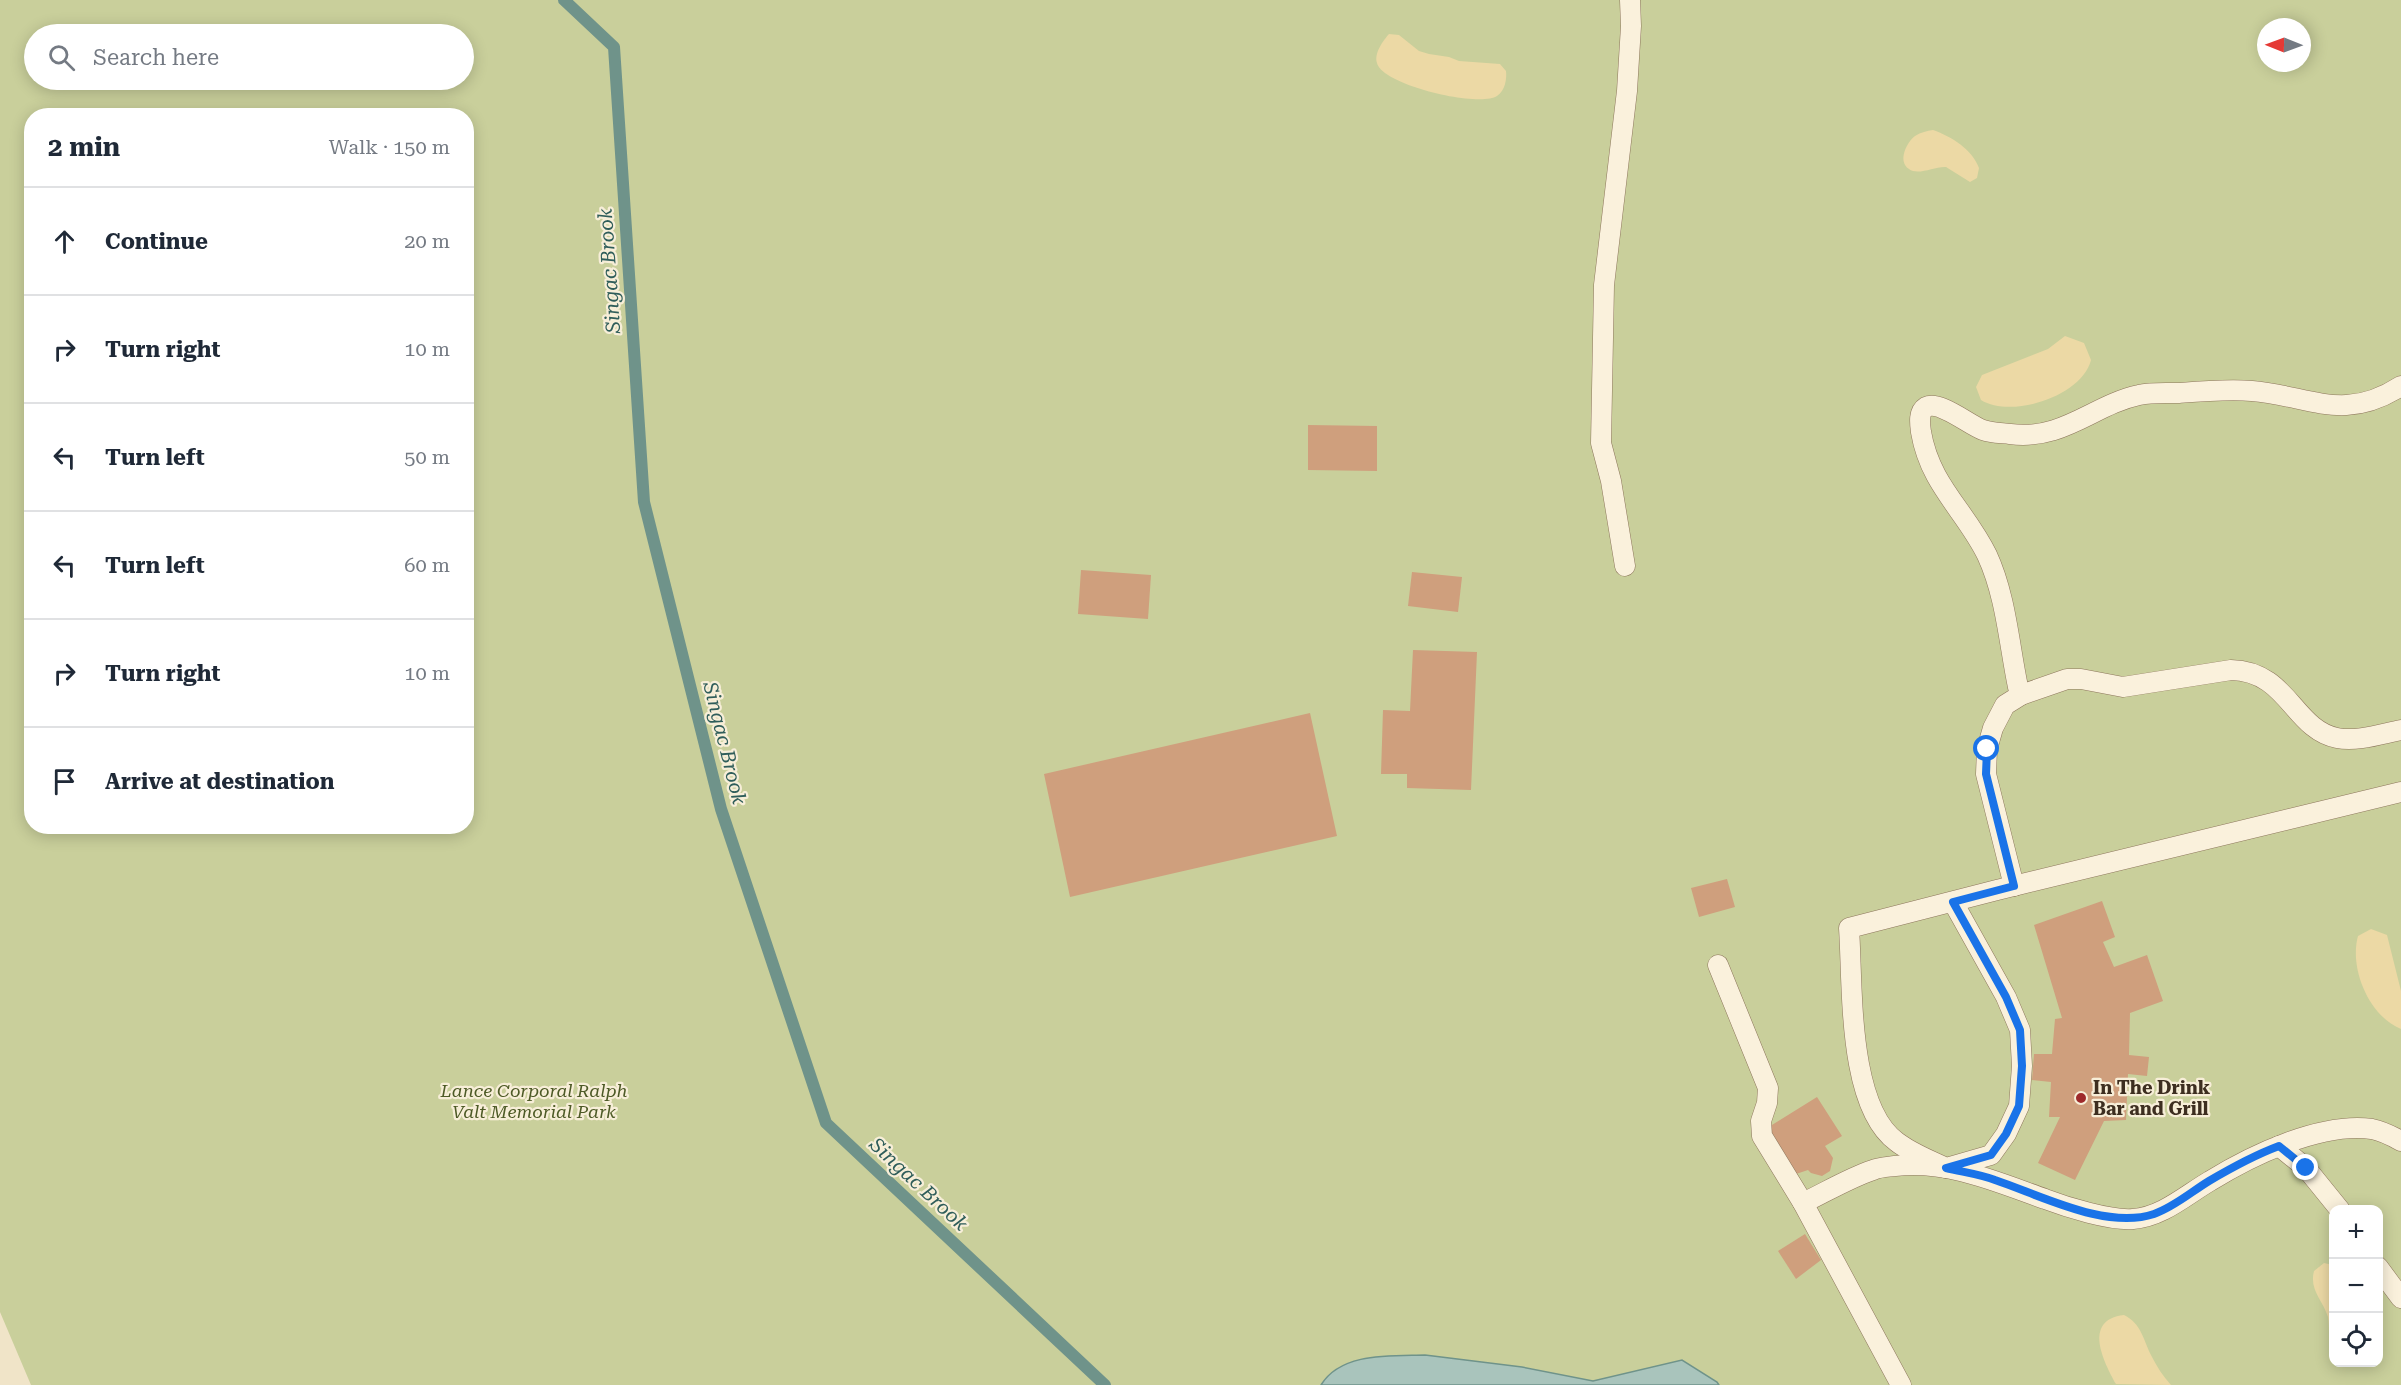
<!DOCTYPE html>
<html lang="en">
<head>
<meta charset="utf-8">
<style>
  :root { --surface:#fff; --page:#f6f6f7; --text:#1f2937; --muted:#747a83; --line:#e0e1e3 }
  body { margin:0; font-family:"Roboto Serif",serif; background:var(--page); color:var(--text) }
  .controls { position:absolute; right:18px; bottom:18px; display:grid; overflow:hidden; border-radius:12px; box-shadow:0 3px 15px #0003 }
  .controls button { width:54px; height:54px; display:grid; place-items:center; padding:0; border:0; border-bottom:2px solid var(--line); background:var(--surface); color:var(--text); font:30px sans-serif }
  .compass { position:absolute; left:2257px; top:18px; width:54px; height:54px; border-radius:50%; background:var(--surface); box-shadow:0 3px 15px #0003; rotate:271deg }
  .stop { position:absolute; width:18px; height:18px; margin:-14px; border:4px solid #1a73e8; border-radius:50%; background:#fff }
  .stop.end { background:#1a73e8; border-color:#fff; box-shadow:0 2px 6px #0008 }
  .list { margin:0; padding:0; list-style:none }
  h2 { display:flex; justify-content:space-between; align-items:center; height:78px; margin:0; padding:0 24px; font-size:26px }
  h2 small { font-size:20px; font-weight:400; color:var(--muted) }
  .list li { display:grid; grid-template-columns:39px 1fr auto; gap:18px; align-items:center; box-sizing:border-box; height:108px; padding:0 24px; border-top:2px solid var(--line) }
  .list b { display:block; font-size:22px; white-space:nowrap }
  .list em { font-size:20px; font-style:normal; color:var(--muted) }
  .icon { flex:none; width:33px; height:33px; fill:none; stroke:currentColor; stroke-width:2; stroke-linecap:round; stroke-linejoin:round }
  .map { position:relative; flex:none; width:2401px; height:1385px; overflow:hidden }
  .search { position:absolute; background:var(--surface); box-shadow:0 3px 15px #0003; left:24px; top:24px; width:450px; height:66px; display:flex; align-items:center; gap:15px; box-sizing:border-box; padding:0 21px; border-radius:33px; color:var(--muted); font-size:22px }
  .panel { position:absolute; background:var(--surface); box-shadow:0 3px 15px #0003; left:24px; top:108px; width:450px; height:726px; border-radius:24px }
  .map>svg:first-child { display:block }
  .green { fill:#c9cf9b; fill-rule:evenodd }
  .sand { fill:#ecd9a5 }
  .water { fill:#a9c4bc; stroke:#6f938a; stroke-width:1.5 }
  .lines { fill:none; stroke-linecap:round; stroke-linejoin:round }
  .stream { stroke:#6f938a; stroke-width:12 }
  .building { fill:#cf9f7d }
  .lane-casing { stroke:#8d765c; stroke-width:21 }
  .lane { stroke:#faf1dc; stroke-width:20 }
  .route { stroke:#1a73e8; stroke-width:8 }
  .poi-dot { fill:#9e2a2b; stroke:#f7eed8; stroke-width:2 }
  .labels { text-anchor:middle; stroke-width:4.5; stroke-linejoin:round; paint-order:stroke }
  .poi-label { font-size:18px; font-weight:bold; fill:#3d2e20; stroke:#f7eed8; text-anchor:start }
  .park-label { font-size:18px; font-style:italic; fill:#4d5a26; stroke:#f7eed8 }
  .water-label { font-size:20px; font-style:italic; fill:#2f5d5a; stroke:#f7eed8 }
</style>
</head>
<body>
<div class="map">
<svg width="2401" height="1385" viewBox="0 0 2401 1385">
  <rect width="100%" height="100%" fill="#f0e4c8"/>
  <path class="green" d="M0,0H2401V1385H31L0,1312ZM2266,27H2302V63H2266ZM34,34H464V80H34ZM32,116H466V826H32ZM2334,1210H2378V1362H2334Z"/>
  <g class="sand">
    <path d="M1389,34L1399,35L1419,51L1429,54L1449,57L1459,61L1500,64L1506,71C1507,79 1505,91 1497,96C1479,108 1382,85 1377,63C1374,53 1383,41 1389,34Z"/>
    <path d="M1933,130C1952,137 1972,149 1979,168L1977,178L1970,182L1946,167C1935,166 1918,176 1909,169C1897,161 1907,142 1915,136C1921,132 1927,131 1933,130Z"/>
    <path d="M2065,336L2084,343L2091,360C2082,396 2012,419 1981,400L1976,387L1982,375L2048,349Z"/>
    <path d="M2371,929L2387,935L2401,991V1029C2369,1016 2349,969 2358,936Z"/>
    <path d="M2324,1263L2333,1265V1344C2327,1336 2330,1327 2328,1317C2323,1300 2309,1290 2314,1271Z"/>
    <path d="M2124,1315C2142,1324 2143,1340 2152,1357C2157,1367 2163,1376 2171,1385L2116,1384C2104,1362 2082,1320 2124,1315Z"/>
  </g>
  <path class="water" d="M1425,1355L1522,1367L1593,1381L1682,1360L1717,1382L1719,1385H1321C1341,1352 1391,1356 1425,1355Z"/>
  <g class="lines">
    <path class="stream" d="M564,0L614,47L644,502L721,809L826,1123L1105,1385"/>
  </g>
  <g class="building">
    <path d="M1308,425L1377,426V471L1308,470Z"/>
    <path d="M1081,570L1151,575L1148,619L1078,614Z"/>
    <path d="M1412,572L1462,577L1458,612L1408,606Z"/>
    <path d="M1413,650L1477,652L1471,790L1407,788V774H1381L1383,710L1410,711Z"/>
    <path d="M1310,713L1337,836L1070,897L1044,774Z"/>
    <path d="M1727,879L1735,907L1699,917L1691,888Z"/>
    <path d="M2102,901L2115,937L2103,942L2114,967L2147,955L2163,1001L2130,1013L2129,1055L2149,1057L2147,1076L2128,1074L2126,1120L2104,1121L2075,1180L2038,1163L2060,1117H2049L2051,1082L2032,1080L2034,1054H2052L2055,1019L2062,1018L2034,925Z"/>
    <path d="M1817,1097L1842,1136L1825,1146L1833,1158L1830,1171L1822,1176L1811,1173L1808,1170L1796,1174L1767,1128Z"/>
    <path d="M1805,1234L1821,1260L1796,1279L1778,1251Z"/>
  </g>
  <g class="lines">
    <g class="lane-casing">
      <g id="lane">
        <path d="M1625,566L1611,481L1601,443L1604,285L1627,91L1631,26L1630,0"/>
        <path d="M2021,695L2018,687C2009,644 2006,596 1987,555C1965,510 1930,485 1921,432C1920,424 1918,412 1926,407C1940,400 1969,425 1983,430C1991,433 2002,433 2010,434C2063,441 2093,405 2139,395C2151,392 2166,393 2179,393C2204,391 2228,389 2252,391C2310,396 2344,423 2401,386"/>
        <path d="M2014,886L1986,774L1987,749L1993,728L2005,705L2021,695L2067,679H2081L2123,687L2231,670C2288,671 2293,729 2337,738C2357,742 2381,734 2401,730"/>
        <path d="M1953,902L2006,997L2020,1030L2022,1066L2019,1106L2006,1134L1991,1155L1946,1168C1930,1160 1911,1153 1897,1142C1847,1106 1853,985 1849,928L1997,890L2401,792"/>
        <path d="M1718,965L1768,1088L1767,1103L1761,1121L1762,1136L1803,1203L1901,1385"/>
        <path d="M2279,1146L2306,1168L2340,1210"/>
        <path d="M1803,1203C1826,1192 1849,1178 1873,1170C1880,1167 1888,1167 1895,1166C1948,1160 1997,1182 2045,1199C2066,1207 2111,1221 2133,1219C2162,1217 2186,1195 2210,1181C2252,1155 2321,1122 2372,1129C2382,1131 2392,1136 2401,1141"/>
        <path d="M2378,1267L2401,1298"/>
      </g>
    </g>
    <use href="#lane" class="lane"/>
  </g>
  <g class="lines">
    <path class="route" d="M1987,749L1986,774L2014,886L1953,902L2006,997L2020,1030L2022,1066L2019,1106L2006,1134L1991,1155L1946,1168C1962,1172 1979,1174 1995,1180C2040,1195 2106,1230 2154,1214C2174,1207 2191,1192 2209,1181C2231,1168 2255,1155 2279,1146L2306,1168"/>
  </g>
  <circle class="poi-dot" cx="2081" cy="1098" r="6"/>
  <g class="labels">
    <g class="poi-label">
      <text x="2093" y="1094">In The Drink<tspan x="2093" dy="21">Bar and Grill</tspan></text>
    </g>
    <g class="park-label">
      <text x="534" y="1097">Lance Corporal Ralph<tspan x="534" dy="21">Valt Memorial Park</tspan></text>
    </g>
    <g class="water-label">
      <text transform="translate(609 271) rotate(-94)" y="7">Singac Brook</text>
      <text transform="translate(725 743) rotate(76)" y="7">Singac Brook</text>
      <text transform="translate(919 1184) rotate(43)" y="7">Singac Brook</text>
    </g>
  </g>
</svg>
<div class="controls">
<button>+</button>
<button>−</button>
<button><svg class="icon" aria-label="locate" viewBox="0 0 24 24"><circle cx="12" cy="12" r="6"/><path d="M12 2v4M12 18v4M2 12h4M18 12h4"/></svg></button>
</div>
<svg class="compass" viewBox="-18 -18 36 36"><path d="M0-13l5 13h-10z" fill="#e53935"/><path d="M0 13l5-13h-10z" fill="#747a83"/></svg>
<div class="stop" style="left:1987px;top:749px"></div>
<div class="stop end" style="left:2306px;top:1168px"></div>
<div class="search"><svg class="icon" aria-label="search" viewBox="0 0 24 24"><circle cx="10" cy="10" r="6"/><path d="M15 15l6 6"/></svg>Search here</div>
<section class="panel">
<h2>2 min<small>Walk · 150 m</small></h2>
<ul class="list">
<li><svg class="icon" aria-label="ahead" viewBox="0 0 24 24"><path d="M12 20V5M6 11l6-6 6 6"/></svg><div><b>Continue</b></div><em>20 m</em></li>
<li><svg class="icon" aria-label="right" viewBox="0 0 24 24"><path d="M7 20v-9h11M14 6l5 5-5 5"/></svg><div><b>Turn right</b></div><em>10 m</em></li>
<li><svg class="icon" aria-label="left" viewBox="0 0 24 24"><path d="M17 20v-9H6M10 6l-5 5 5 5"/></svg><div><b>Turn left</b></div><em>50 m</em></li>
<li><svg class="icon" aria-label="left" viewBox="0 0 24 24"><path d="M17 20v-9H6M10 6l-5 5 5 5"/></svg><div><b>Turn left</b></div><em>60 m</em></li>
<li><svg class="icon" aria-label="right" viewBox="0 0 24 24"><path d="M7 20v-9h11M14 6l5 5-5 5"/></svg><div><b>Turn right</b></div><em>10 m</em></li>
<li><svg class="icon" aria-label="arrive" viewBox="0 0 24 24"><path d="M6 21V4h12l-3 4 3 4H6"/></svg><div><b>Arrive at destination</b></div></li>
</ul>
</section>
</div>
</body>
</html>
